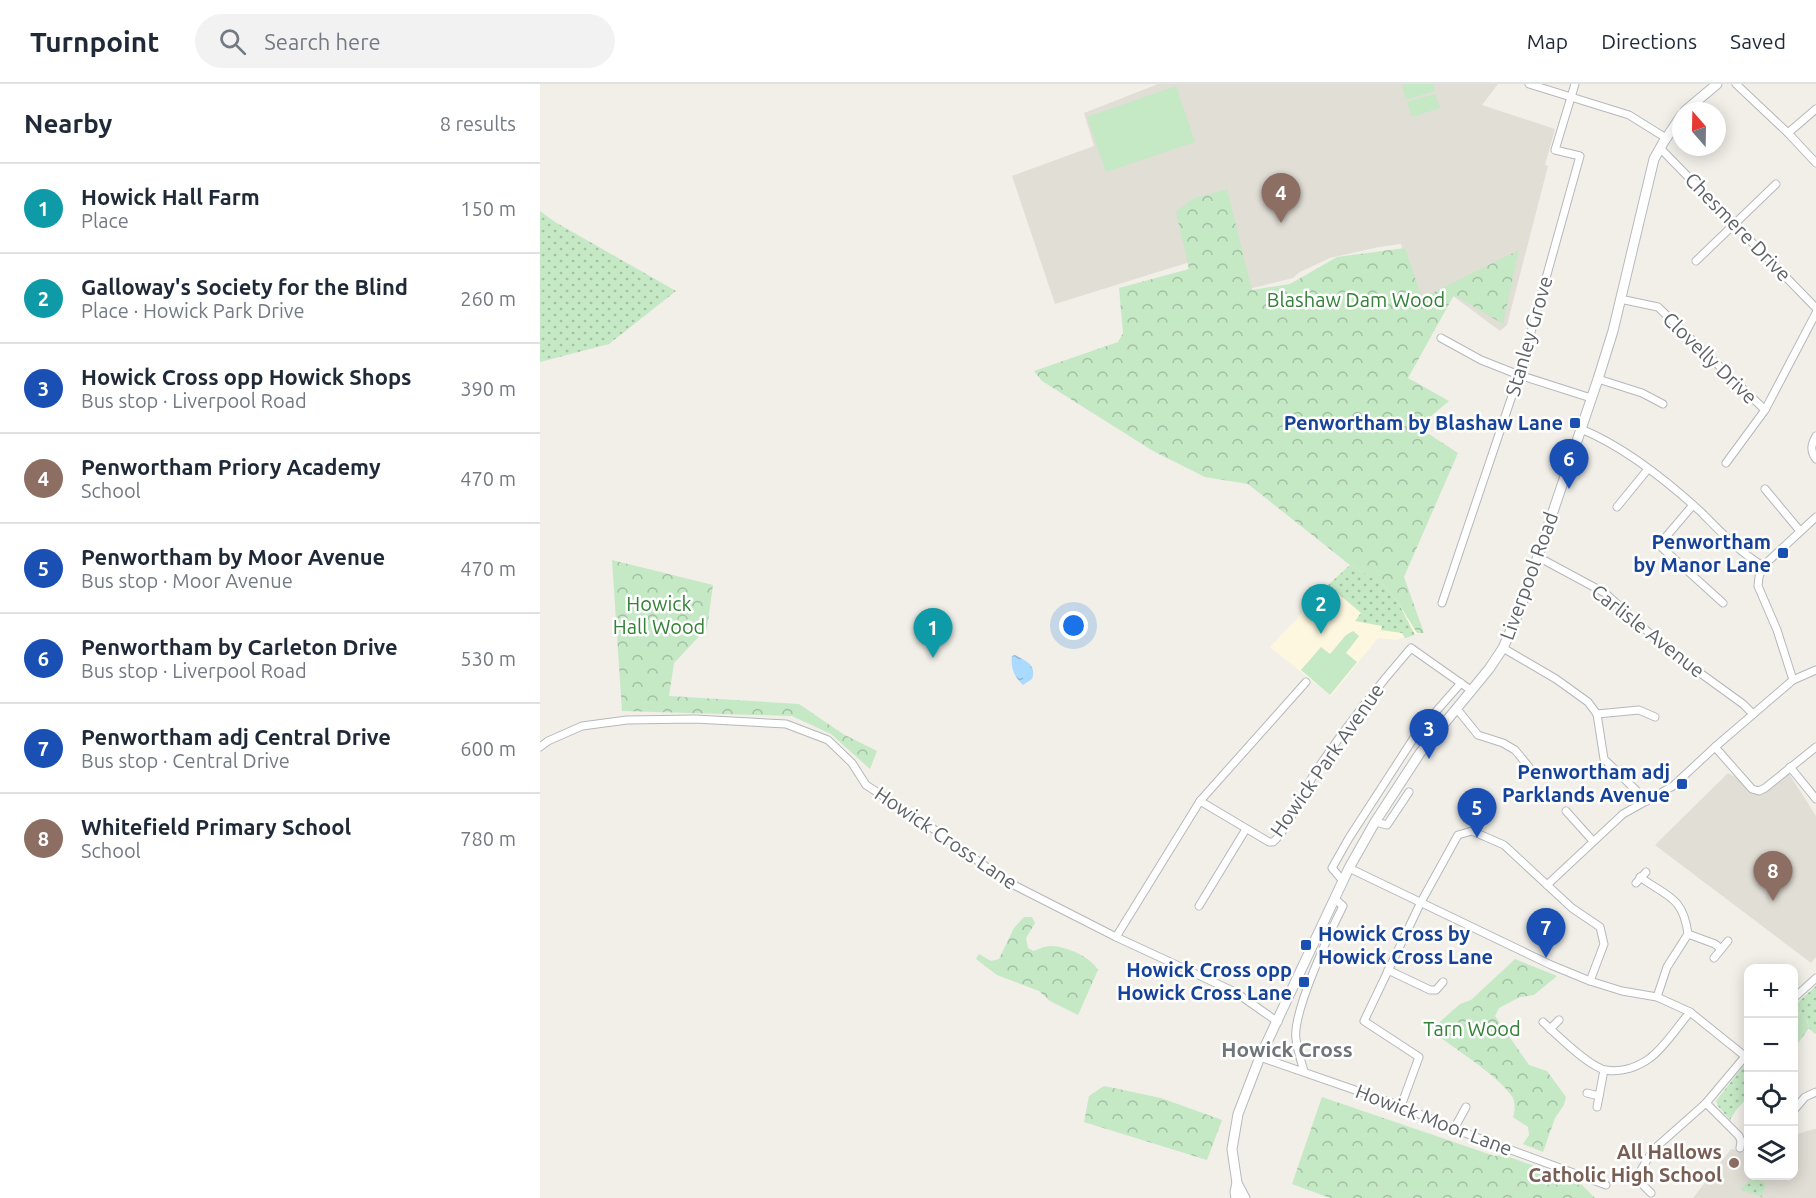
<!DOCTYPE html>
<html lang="en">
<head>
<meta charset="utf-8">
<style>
  :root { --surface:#fff; --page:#f2f2f3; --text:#1f2937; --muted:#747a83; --line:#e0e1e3; --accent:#ea4335 }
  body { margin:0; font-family:Ubuntu,sans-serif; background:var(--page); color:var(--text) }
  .controls { position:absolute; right:18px; bottom:18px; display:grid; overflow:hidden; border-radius:12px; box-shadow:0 3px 15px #0003 }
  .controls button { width:54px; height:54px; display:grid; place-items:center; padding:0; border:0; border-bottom:2px solid var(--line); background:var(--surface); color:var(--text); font:30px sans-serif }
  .compass { position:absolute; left:1132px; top:18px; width:54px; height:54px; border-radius:50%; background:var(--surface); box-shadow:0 3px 15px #0003; rotate:340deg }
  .you { position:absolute; left:534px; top:542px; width:21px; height:21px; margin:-15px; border:4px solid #fff; border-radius:50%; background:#1a73e8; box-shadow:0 0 0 9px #1a73e833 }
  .badge { display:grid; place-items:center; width:39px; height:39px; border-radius:50%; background:var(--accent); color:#fff; font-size:20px; font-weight:700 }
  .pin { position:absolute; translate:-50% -50px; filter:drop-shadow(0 2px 3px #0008) }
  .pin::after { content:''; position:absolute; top:32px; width:21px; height:18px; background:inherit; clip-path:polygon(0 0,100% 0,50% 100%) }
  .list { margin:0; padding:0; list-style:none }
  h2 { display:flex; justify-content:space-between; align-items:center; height:78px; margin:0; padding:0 24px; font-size:26px }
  h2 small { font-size:20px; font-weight:400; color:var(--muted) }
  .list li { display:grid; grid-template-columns:39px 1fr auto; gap:18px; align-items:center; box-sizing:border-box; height:90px; padding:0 24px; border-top:2px solid var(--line) }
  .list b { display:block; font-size:22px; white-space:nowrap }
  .list p { margin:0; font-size:20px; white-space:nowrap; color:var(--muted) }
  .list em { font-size:20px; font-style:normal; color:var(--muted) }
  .icon { flex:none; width:33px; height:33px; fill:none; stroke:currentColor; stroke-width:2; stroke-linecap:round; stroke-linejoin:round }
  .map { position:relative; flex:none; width:1276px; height:1114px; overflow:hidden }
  header { display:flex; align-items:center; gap:36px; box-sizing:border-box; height:84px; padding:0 30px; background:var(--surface); border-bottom:2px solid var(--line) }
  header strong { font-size:28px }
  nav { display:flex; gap:33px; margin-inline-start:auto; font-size:21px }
  .search { width:420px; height:54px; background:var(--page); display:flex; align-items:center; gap:15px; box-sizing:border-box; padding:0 21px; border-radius:33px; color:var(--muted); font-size:22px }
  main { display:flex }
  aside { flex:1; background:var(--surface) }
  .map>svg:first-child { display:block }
  .commercial { fill:#fef7e0 }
  .education { fill:#e1ded6 }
  .grass { fill:url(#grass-dots) }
  .forest { fill:url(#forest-crowns) }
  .garden { fill:#c5e8c5 }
  .water { fill:url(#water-ripples) }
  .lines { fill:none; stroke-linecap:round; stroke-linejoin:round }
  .street-casing { stroke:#b5b8bc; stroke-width:9 }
  .secondary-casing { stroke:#b6babf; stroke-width:11 }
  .street { stroke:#fff; stroke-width:7 }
  .secondary { stroke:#fff; stroke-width:9 }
  .transit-dot { fill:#1a4fb4; stroke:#fff; stroke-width:2 }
  .education-dot { fill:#8d6e63; stroke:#fff; stroke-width:2 }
  .labels { text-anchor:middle; stroke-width:5; stroke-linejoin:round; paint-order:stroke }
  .street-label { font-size:20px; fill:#5f6368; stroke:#fff }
  .park-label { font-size:20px; fill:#348238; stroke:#fff }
  .transit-label { font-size:20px; font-weight:bold; fill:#164399; stroke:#fff; text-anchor:end }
  .education-label { font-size:20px; font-weight:bold; fill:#785e54; stroke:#fff; text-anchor:end }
  .neighbourhood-label { font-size:21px; font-weight:bold; fill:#70757a; stroke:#fff }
</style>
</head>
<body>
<header>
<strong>Turnpoint</strong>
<div class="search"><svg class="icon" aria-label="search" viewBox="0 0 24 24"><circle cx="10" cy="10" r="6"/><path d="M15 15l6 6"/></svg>Search here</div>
<nav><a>Map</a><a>Directions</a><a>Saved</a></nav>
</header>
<main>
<aside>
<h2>Nearby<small>8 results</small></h2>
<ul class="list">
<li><span class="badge" style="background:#0f9aa8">1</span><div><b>Howick Hall Farm</b><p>Place</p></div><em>150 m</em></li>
<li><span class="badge" style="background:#0f9aa8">2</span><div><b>Galloway's Society for the Blind</b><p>Place · Howick Park Drive</p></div><em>260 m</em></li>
<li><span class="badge" style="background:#1a4fb4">3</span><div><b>Howick Cross opp Howick Shops</b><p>Bus stop · Liverpool Road</p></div><em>390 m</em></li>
<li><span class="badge" style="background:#8d6e63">4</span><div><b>Penwortham Priory Academy</b><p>School</p></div><em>470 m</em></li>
<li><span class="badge" style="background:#1a4fb4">5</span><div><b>Penwortham by Moor Avenue</b><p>Bus stop · Moor Avenue</p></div><em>470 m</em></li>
<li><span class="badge" style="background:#1a4fb4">6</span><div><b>Penwortham by Carleton Drive</b><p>Bus stop · Liverpool Road</p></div><em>530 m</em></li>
<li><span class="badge" style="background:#1a4fb4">7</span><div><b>Penwortham adj Central Drive</b><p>Bus stop · Central Drive</p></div><em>600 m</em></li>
<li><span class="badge" style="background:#8d6e63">8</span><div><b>Whitefield Primary School</b><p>School</p></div><em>780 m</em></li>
</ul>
</aside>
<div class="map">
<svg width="1276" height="1114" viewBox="0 0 1276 1114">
  <defs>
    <pattern id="grass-dots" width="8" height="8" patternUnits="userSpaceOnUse" patternTransform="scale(1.5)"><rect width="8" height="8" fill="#c5e8c5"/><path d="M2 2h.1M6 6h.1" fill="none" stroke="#a3c0a4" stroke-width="1.8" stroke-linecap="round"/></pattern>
    <pattern id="forest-crowns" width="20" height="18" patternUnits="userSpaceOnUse" patternTransform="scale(1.5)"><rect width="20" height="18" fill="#c5e8c5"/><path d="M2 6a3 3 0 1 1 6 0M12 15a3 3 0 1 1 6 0" fill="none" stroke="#a3c0a4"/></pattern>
    <pattern id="water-ripples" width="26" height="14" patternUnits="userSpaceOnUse" patternTransform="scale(1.5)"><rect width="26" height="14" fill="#aadaff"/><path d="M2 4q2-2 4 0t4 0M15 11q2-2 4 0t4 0" fill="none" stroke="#8eb4d2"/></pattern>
  </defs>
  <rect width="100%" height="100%" fill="#f1efe8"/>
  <path class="commercial" d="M797,492L868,512L881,549L855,556L838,554L791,612L730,563Z"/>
  <g class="education">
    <path d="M618,0H958L942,21L1015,45L1005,81L1008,82L967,241L960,247L913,212L879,230L861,160L839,163L790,174L760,188L753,194L705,206L695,164L515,220L472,92L554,62L544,29Z"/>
    <path d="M1248,688L1276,732V873L1271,879L1115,761L1188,689L1223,708Z"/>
    <path d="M1274,1045H1276V1114H1153L1191,1065L1204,1067L1208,1066V1092H1254V1051Z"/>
  </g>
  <g class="grass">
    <path d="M0,127L15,138L136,207L69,260L0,278Z"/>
    <path d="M810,481L843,500L859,520L875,551L865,554L862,549L841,546L842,542L815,537L821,529L788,501Z"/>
    <path d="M1276,902V949L1275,950L1269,944L1267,935L1260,929H1254V922Z"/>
    <path d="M1208,976V1013L1196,1026L1190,1036L1178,1022L1176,1017Z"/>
    <path d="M1212,1094L1226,1099L1222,1113L1200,1105Z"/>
  </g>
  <g class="forest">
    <path d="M687,105L712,206L750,200L797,173L865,164L882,214L979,166L963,240L914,211L868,294L909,317L878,343L918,369L864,493L884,549H877L859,520L843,500L810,481L708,400L665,393L613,367L502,297L494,287L578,258L583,249L579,204L649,185L636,128L652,115Z"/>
    <path d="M72,476L173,501L167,544L134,579L129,612L259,620L303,650L337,667L330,685L291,650L252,632L82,627Z"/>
    <path d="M484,833H492L495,839L486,854L488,864L493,867C499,865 505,862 511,862C526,862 551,873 558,886L538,931L510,917L499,907L457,891L436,875L439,870L451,877L459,875L474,844Z"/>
    <path d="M975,875L1017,892L994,911L980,913L959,924L955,932L989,981L1007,987L1026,1013L1024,1021L1015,1034L1003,1068L983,1060L989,1051L988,1043L973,1033C975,1027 976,1017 971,1011C957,991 918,967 897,951L894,943L920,920L931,916Z"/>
    <path d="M1254,929L1265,930L1269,944L1254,965Z"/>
    <path d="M564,1002L621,1014L682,1036L667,1076L544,1038L549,1012Z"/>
    <path d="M782,1013L943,1068L954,1072L964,1071L1039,1098L1055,1114H790L752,1100Z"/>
  </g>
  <g class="garden">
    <path d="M867,0H893L895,7L866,16L862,2Z"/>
    <path d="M636,2L655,58L566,88L547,33Z"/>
    <path d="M895,10L900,24L872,33L867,18Z"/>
    <path d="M813,547L819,552L806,569L817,578L790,611L761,586L781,563L790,570L806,551Z"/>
  </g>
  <path class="water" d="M475,571C486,577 497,581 492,595L483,601C475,594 470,583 472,572Z"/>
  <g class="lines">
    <g class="street-casing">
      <g id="street">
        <path d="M989,0L1089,31L1126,54"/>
        <path d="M1196,0L1248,49L1276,79"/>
        <path d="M1248,49L1276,25"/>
        <path d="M1120,64L1276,224"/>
        <path d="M1156,177L1236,100"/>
        <path d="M1080,215L1118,223L1225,326"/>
        <path d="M901,254L941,276L979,291L1051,314"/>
        <path d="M1058,295L1102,309L1123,320"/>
        <path d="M1041,345C1085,363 1126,396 1161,428C1180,447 1200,469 1223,482"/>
        <path d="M1276,352C1271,361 1270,367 1276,375"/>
        <path d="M1186,379L1225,326L1276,229"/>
        <path d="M1225,405L1260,447"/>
        <path d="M1153,421L1119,461L1183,519"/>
        <path d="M1077,423L1108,385"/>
        <path d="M998,473L1065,509L1127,565L1203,620L1213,630"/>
        <path d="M902,519L979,291L1040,72L1015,66L1035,0"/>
        <path d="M963,564L1016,595L1048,618L1057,630L1064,675L1107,717"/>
        <path d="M1253,596L1237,546L1218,502L1219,493L1223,482L1276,433"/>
        <path d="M917,625L938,651L963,659L975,666L989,683"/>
        <path d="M1057,630L1099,626L1115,633"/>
        <path d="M0,663L8,657L42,642L87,636L155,635L246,640L288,656L312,679L326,701L392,744L466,797L576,853L695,908L738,938"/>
        <path d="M1175,663L1212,705L1219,707L1225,704L1276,663"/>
        <path d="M1250,683L1276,715"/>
        <path d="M660,717L729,758H733C747,747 765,704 776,687C805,644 837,603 871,564L932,607"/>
        <path d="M1026,727L1053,757"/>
        <path d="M835,738L847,741L869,708"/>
        <path d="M809,784L1011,881L1050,897L1082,907L1117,913L1150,928L1206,973"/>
        <path d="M1100,793C1127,813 1143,812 1148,850L1127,883L1117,913"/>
        <path d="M803,797L792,784L809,754L877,649L921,599"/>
        <path d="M1096,799L1106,788"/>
        <path d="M1007,801L1083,730L1133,702L1175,663L1253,596L1276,586"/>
        <path d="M659,822L706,745"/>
        <path d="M1148,850L1175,860L1181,865"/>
        <path d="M576,853L660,717L766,598"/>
        <path d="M1174,874L1188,857"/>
        <path d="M848,886L890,906H896L903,898"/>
        <path d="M1254,914L1276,894"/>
        <path d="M1003,938C1016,950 1050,984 1066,986C1081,989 1098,983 1110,974C1124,964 1138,942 1150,928"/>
        <path d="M1010,945L1019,936"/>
        <path d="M720,973L861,1022L914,1045L1066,1101"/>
        <path d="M764,987C761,977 757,965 756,955C752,929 790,848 803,822L795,815"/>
        <path d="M1047,1009L1059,1012"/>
        <path d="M1166,1019L1199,1052L1201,1057L1200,1064"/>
        <path d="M861,1022L879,973L824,937L881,818L918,751L932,747L964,761L1032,824L1060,843L1064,860L1050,897"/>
        <path d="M1057,1023L1064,986"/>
        <path d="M1254,1026L1265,1013L1276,1008"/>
        <path d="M914,1045L926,1023"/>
        <path d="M1111,1109L1100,1098L1098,1091L1113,1066L1166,1019L1208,969"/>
      </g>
    </g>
    <g class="secondary-casing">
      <g id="secondary">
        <path d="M1145,27L1177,0"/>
        <path d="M696,1114L695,1108L697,1099"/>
        <path d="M705,1114L697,1099L692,1065L698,1030L720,973L809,784L835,738L880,669L949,585L963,564L980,525L1058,295L1073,247L1114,75L1123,59L1141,32"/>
      </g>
    </g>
    <use href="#street" class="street"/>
    <use href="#secondary" class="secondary"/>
  </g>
  <g class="transit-dot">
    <rect x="1029" y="333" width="12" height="12" rx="3"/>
    <rect x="1237" y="463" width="12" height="12" rx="3"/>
    <rect x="1136" y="694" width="12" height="12" rx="3"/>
    <rect x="760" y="855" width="12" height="12" rx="3"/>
    <rect x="758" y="892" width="12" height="12" rx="3"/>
  </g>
  <circle class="education-dot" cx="1194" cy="1079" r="6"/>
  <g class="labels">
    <g class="street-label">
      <text transform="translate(1198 143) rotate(46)" y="7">Chesmere Drive</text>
      <text transform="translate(989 252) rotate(-74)" y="7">Stanley Grove</text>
      <text transform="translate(1170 274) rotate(44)" y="7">Clovelly Drive</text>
      <text transform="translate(989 492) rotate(-70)" y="7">Liverpool Road</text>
      <text transform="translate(1108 547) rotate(38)" y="7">Carlisle Avenue</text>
      <text transform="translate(787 676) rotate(-55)" y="7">Howick Park Avenue</text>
      <text transform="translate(406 754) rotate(34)" y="7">Howick Cross Lane</text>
      <text transform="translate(894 1036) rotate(21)" y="7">Howick Moor Lane</text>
    </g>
    <g class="park-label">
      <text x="816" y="223">Blashaw Dam Wood</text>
      <text x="119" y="527">Howick<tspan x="119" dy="23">Hall Wood</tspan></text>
      <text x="932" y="952">Tarn Wood</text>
    </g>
    <g class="transit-label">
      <text x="1023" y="346">Penwortham by Blashaw Lane</text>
      <text x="1231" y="465">Penwortham<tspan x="1231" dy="23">by Manor Lane</tspan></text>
      <text x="1130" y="695">Penwortham adj<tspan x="1130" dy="23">Parklands Avenue</tspan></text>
      <text x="778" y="857" text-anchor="start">Howick Cross by<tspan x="778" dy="23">Howick Cross Lane</tspan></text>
      <text x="752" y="893">Howick Cross opp<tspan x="752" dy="23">Howick Cross Lane</tspan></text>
    </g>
    <g class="education-label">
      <text x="1182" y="1075">All Hallows<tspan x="1182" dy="23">Catholic High School</tspan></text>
    </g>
    <g class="neighbourhood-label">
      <text x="747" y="973">Howick Cross</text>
    </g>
  </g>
</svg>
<div class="controls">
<button>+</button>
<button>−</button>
<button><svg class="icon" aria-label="locate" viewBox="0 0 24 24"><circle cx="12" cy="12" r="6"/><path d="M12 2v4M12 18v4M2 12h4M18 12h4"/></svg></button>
<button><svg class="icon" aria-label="layers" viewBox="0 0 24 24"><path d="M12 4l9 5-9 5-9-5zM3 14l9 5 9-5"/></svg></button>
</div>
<svg class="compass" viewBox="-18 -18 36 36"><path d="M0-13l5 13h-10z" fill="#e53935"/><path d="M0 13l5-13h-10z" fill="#747a83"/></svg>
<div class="you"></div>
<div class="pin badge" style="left:393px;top:574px;background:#0f9aa8">1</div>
<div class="pin badge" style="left:781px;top:550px;background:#0f9aa8">2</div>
<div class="pin badge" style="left:889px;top:675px;background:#1a4fb4">3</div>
<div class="pin badge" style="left:741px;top:139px;background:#8d6e63">4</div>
<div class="pin badge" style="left:937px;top:754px;background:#1a4fb4">5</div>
<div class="pin badge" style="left:1029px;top:405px;background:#1a4fb4">6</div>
<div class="pin badge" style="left:1006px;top:874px;background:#1a4fb4">7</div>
<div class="pin badge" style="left:1233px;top:817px;background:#8d6e63">8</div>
</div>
</main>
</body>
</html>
